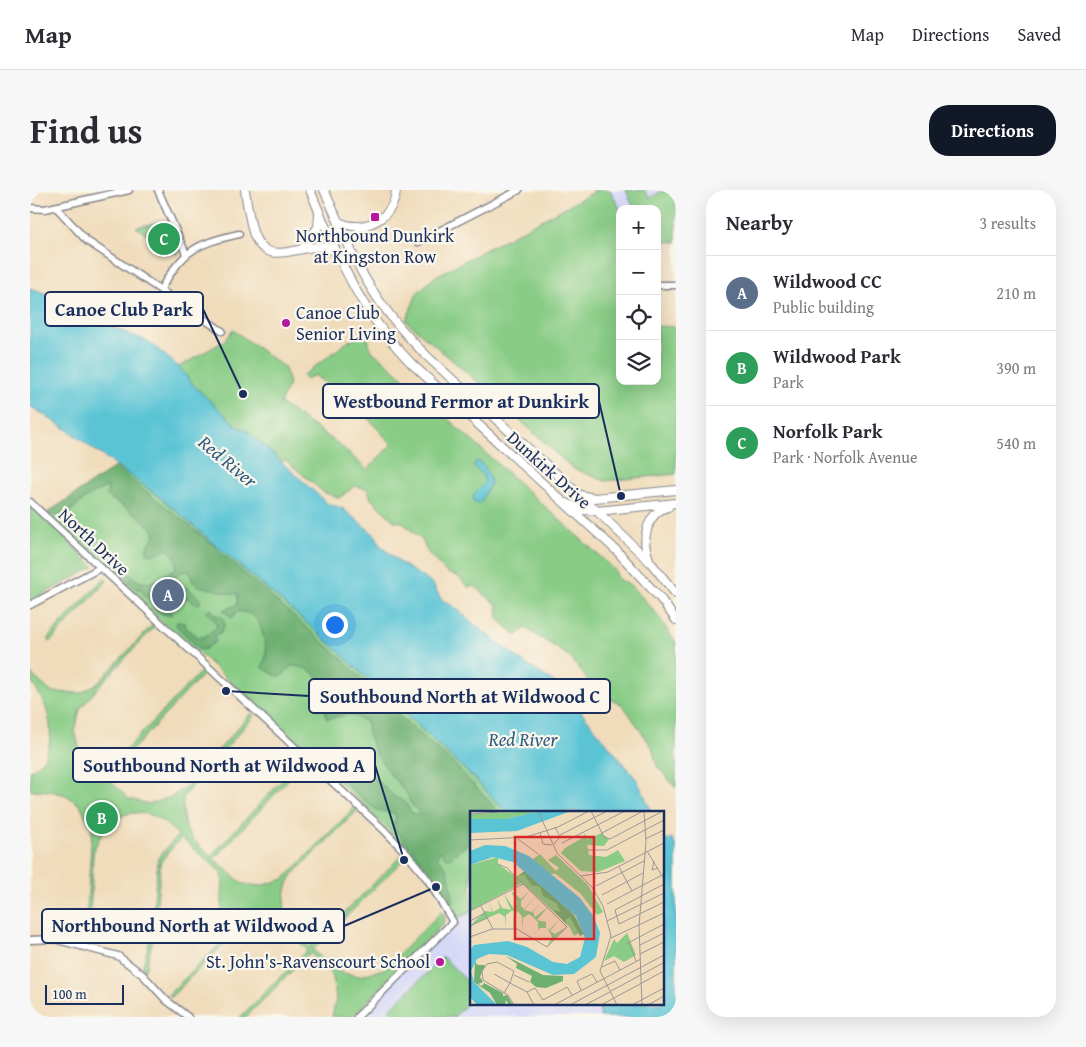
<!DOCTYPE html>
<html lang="en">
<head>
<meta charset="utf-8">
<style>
  :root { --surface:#fff; --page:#f7f7f7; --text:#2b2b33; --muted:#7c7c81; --line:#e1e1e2; --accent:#111827 }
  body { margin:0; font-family:"Gentium Book Plus",serif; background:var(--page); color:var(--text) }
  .controls { position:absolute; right:15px; top:15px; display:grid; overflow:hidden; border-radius:10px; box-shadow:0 5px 20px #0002 }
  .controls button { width:45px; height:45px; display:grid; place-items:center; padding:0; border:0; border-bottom:1px solid var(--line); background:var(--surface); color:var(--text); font:25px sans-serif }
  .scale { position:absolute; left:15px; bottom:12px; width:79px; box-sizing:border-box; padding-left:5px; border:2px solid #1b2f5e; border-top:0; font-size:14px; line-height:18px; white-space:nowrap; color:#1b2f5e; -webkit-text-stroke:4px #fbf7ec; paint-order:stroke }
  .you { position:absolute; left:304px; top:434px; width:18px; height:18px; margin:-12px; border:4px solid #fff; border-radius:50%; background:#1a73e8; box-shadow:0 0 0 8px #1a73e833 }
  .badge { display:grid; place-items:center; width:32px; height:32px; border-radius:50%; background:var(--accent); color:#fff; font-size:16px; font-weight:700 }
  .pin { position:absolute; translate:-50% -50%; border:2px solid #fff; box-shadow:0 1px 5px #0006 }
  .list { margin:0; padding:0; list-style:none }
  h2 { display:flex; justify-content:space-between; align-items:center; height:65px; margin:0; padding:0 20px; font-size:21px }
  h2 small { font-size:16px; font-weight:400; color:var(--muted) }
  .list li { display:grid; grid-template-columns:32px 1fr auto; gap:15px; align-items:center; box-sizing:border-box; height:75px; padding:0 20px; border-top:1px solid var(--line) }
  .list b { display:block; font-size:19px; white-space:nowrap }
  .list p { margin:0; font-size:16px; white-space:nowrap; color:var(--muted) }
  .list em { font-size:16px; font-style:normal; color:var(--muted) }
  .icon { flex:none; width:28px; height:28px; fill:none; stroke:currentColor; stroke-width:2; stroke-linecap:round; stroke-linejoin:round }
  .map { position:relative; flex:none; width:646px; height:827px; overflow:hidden; border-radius:20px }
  header { display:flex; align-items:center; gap:30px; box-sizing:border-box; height:70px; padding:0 25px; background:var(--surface); border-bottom:1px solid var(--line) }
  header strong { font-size:24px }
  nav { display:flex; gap:28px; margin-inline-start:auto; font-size:18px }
  .intro { display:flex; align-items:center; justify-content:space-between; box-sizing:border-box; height:120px; padding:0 30px }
  h1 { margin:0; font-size:35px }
  .button { padding:12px 22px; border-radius:20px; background:var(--accent); color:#fff; font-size:18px; font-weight:700 }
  main { display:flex; gap:30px; padding:0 30px }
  aside { flex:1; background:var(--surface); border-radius:20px; box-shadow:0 5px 20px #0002 }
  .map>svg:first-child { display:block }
  .built { fill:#d6d8f8 }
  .green { fill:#88cc85; stroke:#527e72 }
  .forest { fill:#6eb072; stroke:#447068 }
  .water { fill:#5ac4d5; stroke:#3a7a9a }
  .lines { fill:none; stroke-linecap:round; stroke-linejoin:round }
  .minor-casing { stroke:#86868c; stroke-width:9 }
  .major-casing { stroke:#86868c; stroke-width:10 }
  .minor { stroke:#fff; stroke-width:6 }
  .major { stroke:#fff; stroke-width:8 }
  .poi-dot { fill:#b5179e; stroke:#fbf7ec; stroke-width:2 }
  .labels { text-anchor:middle; stroke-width:4.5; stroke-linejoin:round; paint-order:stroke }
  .poi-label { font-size:18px; fill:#1b2f5e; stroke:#fbf7ec }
  .street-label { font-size:18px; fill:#1b2f5e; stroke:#fbf7ec }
  .water-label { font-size:19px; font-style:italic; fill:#2e5c82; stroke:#fbf7ec }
  .inset-road { fill:none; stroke:#9b9796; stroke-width:1 }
  .view { fill:#d62828; fill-opacity:0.15; stroke:#d62828; stroke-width:2.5 }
  .inset-edge { fill:none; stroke:#1b2f5e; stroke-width:2.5 }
  .leader { fill:none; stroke:#1b2f5e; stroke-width:2 }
  .callout-dot { fill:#1b2f5e; stroke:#fbf7ec; stroke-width:2 }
  .callout { fill:#fbf7ec; stroke:#1b2f5e; stroke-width:2 }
  .callout-label { font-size:19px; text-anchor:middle; font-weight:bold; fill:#1b2f5e }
</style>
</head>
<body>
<header>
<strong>Map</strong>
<nav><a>Map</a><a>Directions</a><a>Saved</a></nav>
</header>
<div class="intro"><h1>Find us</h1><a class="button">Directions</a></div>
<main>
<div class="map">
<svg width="646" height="827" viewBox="0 0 646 827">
  <rect width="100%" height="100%" fill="#fbf7ec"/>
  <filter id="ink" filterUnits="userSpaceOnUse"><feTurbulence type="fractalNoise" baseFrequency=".02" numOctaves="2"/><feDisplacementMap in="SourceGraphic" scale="10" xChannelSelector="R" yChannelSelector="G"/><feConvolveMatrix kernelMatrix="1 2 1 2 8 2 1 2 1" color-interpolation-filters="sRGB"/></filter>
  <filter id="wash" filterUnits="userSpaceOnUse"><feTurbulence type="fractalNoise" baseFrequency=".0096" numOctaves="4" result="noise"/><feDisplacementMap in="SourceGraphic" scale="20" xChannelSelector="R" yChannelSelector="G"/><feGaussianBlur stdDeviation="1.12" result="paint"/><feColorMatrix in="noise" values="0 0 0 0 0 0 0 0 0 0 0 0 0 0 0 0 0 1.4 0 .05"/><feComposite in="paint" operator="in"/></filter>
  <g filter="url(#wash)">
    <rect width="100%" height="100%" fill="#f0dcbb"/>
    <g class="built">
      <path d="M580,0H635L598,19H590Z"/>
      <path d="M441,722V813H569L570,827H326L420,731Z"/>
    </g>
    <g class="green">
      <path d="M563,0H580L590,19V69L587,70L590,75V105L588,106L590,110V191H627V136L646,137V284L575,291L542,278L463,205L376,131L387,103L406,86L564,2Z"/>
      <path d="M596,0H615L619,8L635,0H646V52L627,51V19H598L603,16Z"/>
      <path d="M135,31L151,60L147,65L106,37Z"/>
      <path d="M203,140L255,178L259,194L250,213L310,255L337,280L362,254L323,213L284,185L276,190L272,186L319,151L335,144L339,151L338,154L342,161L358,174L398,211L584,379L590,391L597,392L610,405L626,423L646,453V598L627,576L622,557L593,515L569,504L539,466L495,438L487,446L468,429L467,415L445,396L438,397L427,386L417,383L398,363L392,350L372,332L364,331L341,309L338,299L325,296L309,308L293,302L256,270L252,272L215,239L208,237L163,195L149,177L194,151Z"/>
      <path d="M87,276L131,308L292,446L444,588L476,622H441V722L428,728L382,665L335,616L167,461L122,424L75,376L16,324Z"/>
      <path d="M0,312L64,377L0,411Z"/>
      <path d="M74,388L77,391L20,452L18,448Z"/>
      <path d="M124,433L126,435L70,495L50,519L45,541L50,561L73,584L173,479L176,481L77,587L99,609L119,614L141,607L157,596L221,523L224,526L153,607C151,637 157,647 181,666L271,570L274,573L184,669L213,694L230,696L254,689L324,618L327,621L264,683C252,700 254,717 256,736L280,757L372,665L375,668L283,760L308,782L329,786L354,779L412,721C416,726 416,730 412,735L322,827H302L306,809L303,787L280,763L216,827H210L277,760L255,738L228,732L211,739L201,747L141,807L138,805L190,754L193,687L191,682L151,648L131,671L124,745L116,777L114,780L112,779L121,744L128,668L148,645C139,636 129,627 116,624C89,617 69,641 63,664L59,753L55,752L62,639L50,615L36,605L20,601L0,600V581C4,578 9,575 12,571C24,553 22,530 13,511C9,502 0,493 0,483L21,502L51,503L68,493Z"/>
      <path d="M413,767L441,795V810L424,827H366L359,820Z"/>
    </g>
    <g class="forest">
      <path d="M85,277L185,356L189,361L310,467L369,526L424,574L469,622H441V652L419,668L415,667L410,661L407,667C424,684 418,691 424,711L420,714L403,685L366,641L363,635L366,629L365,624C358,620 352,623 345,619L311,589L310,582L317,574H328L365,607L375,612L382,623L391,626L380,612L377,604L361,585L345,562L338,543L336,532L320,524L296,529C295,503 294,476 261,476L256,482L250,486L245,485L232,477C238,465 236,458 233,445C229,429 224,421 206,422L202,428L193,420L207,415L208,404H202L169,396L163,392L159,381C150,381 144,388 136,387L135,385L146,378C148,370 145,366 139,360H134L122,365L117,362V357L125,346L123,339L113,331L109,326L77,306L78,297H76C69,301 61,304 55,309C38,320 41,329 16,324Z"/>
      <path d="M95,380C103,389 115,397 126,390L129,394H132L134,397L130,402H127L131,405L134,412L141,416L144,413L141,425L132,424L124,418L123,412L114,405L111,398L107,400L91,384L92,381Z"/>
      <path d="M138,393L153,399L157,397L171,410L169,414L163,413L158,408L148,409L143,400L137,395Z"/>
      <path d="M178,419L182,420L184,424L192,427L195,435L190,443L184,446L186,451L174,460L168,459C162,449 153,444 146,435L147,432L155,433L157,439L165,444L166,447H174L187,437L184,428L176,423Z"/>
    </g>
    <g class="water">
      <path d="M0,98L26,107L68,128L75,134L119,152L149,177L163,195L208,237L215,239L298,314L312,318L346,346L349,354L369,372L403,394L411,409L426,418L445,435L494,473L529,495L607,590L622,622H476L444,588L292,446L131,308L36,239L0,216Z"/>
      <path d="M447,271C455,274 459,285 461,293L450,313L443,312L444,304L455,293L453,285L444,277L445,272Z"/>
      <path d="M632,647L637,651L642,648L646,657V827H570L569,813H632Z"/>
    </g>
  </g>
  <g filter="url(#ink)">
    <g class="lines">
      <g class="minor-casing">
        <g id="minor">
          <path d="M128,0L156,64"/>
          <path d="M26,17L57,51L192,141"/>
          <path d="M0,18L15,19L99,0"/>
          <path d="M388,52L489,0"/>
          <path d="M627,95H646"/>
          <path d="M131,99C153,60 166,54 209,44"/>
          <path d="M0,312L353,639L377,664L398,690L423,732L327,827"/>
          <path d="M0,415L70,378"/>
          <path d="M0,750L24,749L88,766L113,785L136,810L158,827"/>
        </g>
      </g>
      <g class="major-casing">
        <g id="major">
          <path d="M215,0C217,14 219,28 223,42C235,80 269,54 293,57C298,58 303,60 307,63"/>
          <path d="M280,0C297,40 313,81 336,117C349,138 365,156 382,174L587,361L630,408L646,430"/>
          <path d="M294,0C308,29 319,60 335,88C352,118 375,145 400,169L567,321L621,373L646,404"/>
          <path d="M309,32C333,44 365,28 366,0"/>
          <path d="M319,56L337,35"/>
          <path d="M272,59L288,37L289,24"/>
          <path d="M549,305L565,308L646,300"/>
          <path d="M537,313L552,320L567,321L646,313"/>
          <path d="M619,369C611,351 616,323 638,317"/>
        </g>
      </g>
      <use href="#minor" class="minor"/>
      <use href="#major" class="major"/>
    </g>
  </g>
  <g class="poi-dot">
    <rect x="340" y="22" width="10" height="10" rx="2.5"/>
    <circle cx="256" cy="133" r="5"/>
    <circle cx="410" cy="772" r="5"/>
  </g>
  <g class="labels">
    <g class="poi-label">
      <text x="345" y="52">Northbound Dunkirk<tspan x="345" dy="21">at Kingston Row</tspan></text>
      <text x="266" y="129" text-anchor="start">Canoe Club<tspan x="266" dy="21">Senior Living</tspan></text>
      <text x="400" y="778" text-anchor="end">St. John's-Ravenscourt School</text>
    </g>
    <g class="street-label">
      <text transform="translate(519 280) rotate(42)" y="6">Dunkirk Drive</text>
      <text transform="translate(64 352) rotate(43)" y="6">North Drive</text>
    </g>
    <g class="water-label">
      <text transform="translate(198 271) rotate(40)" y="7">Red River</text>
      <text x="493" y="556">Red River</text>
    </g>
  </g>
  <g transform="translate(440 621)">
    <rect width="194" height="194" fill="#f0dcbb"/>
    <path d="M72,0L35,8H0V3ZM114,22L118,29V25L121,27L131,22L139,28L134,35L117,34L119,44L136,46L148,39L155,50L128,61L111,60L91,42L95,37L114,26ZM70,43L86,60L89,57L78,49L86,44L118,74L133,101L127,104L111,83L86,63H81L68,54L63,48ZM28,46V53L46,66L55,60L99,98L109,111L105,113L109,122L104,125L99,115L52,72L0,100V54ZM60,79L51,90V95L54,98L66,85L54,99L62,101L72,91L63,101L65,106L78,96L67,109L76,111L85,102L76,111V117L79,119L90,108L80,120L85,123L96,116L77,135L82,126L79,120L68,130L79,120L76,117H70L61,125L68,119V111L63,106L58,122L63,106L59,103L53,107L52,119V105L47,100L43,118L44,100H41L36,104L35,118V106L29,102L0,115L15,100L22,101L19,91L23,101L30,97L27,87L32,97L41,99L34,83L44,98L47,92L41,80L51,88ZM157,122L166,144L154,151L144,145L134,150L144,128L147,132Z" fill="#88cc85"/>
    <path d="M55,60L104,104L114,123L110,125L100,106L95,109L98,116L97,114L83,99L91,101L86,92L73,85L70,76L61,74L54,63L47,66ZM36,145L73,164L93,165V170L76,177L66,176L60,171L62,165L46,157L47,153ZM5,151L8,154H15L10,166L13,171L8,173L12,175L14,172L33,182V185L37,184L43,194H39L36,189L35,193L27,194L20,182L4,171Z" fill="#6eb072"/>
    <path d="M72,0H101L47,20L0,22V8H35ZM15,34L35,35L59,45L110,87L124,106L130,122L126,146L104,163L83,164L37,144L19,143L7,148L1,160L4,171L27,194H7L0,186V139L4,134L38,130L57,136L83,151L97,153L110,146L115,127L106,105L43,51L23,46L0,54V40Z" fill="#5ac4d5"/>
    <path class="inset-road" d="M68,0L87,42L122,76L133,95L141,125L130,160L147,194M121,0L134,26L140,28M0,3L44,0M70,22L73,33L82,34M132,22L173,0M90,24L137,0M48,28L68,43M140,28L193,0M175,28L194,19M0,29L56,26L88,16L119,0M92,32L155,0M84,33L90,26L85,16M118,39H137L194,9M177,40L194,68M184,50L182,59L188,57M149,56L162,80M111,65L138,61L194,32M194,73L145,99L149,113L194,91M126,75L174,50M132,84L173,62M137,93L194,63M11,95L23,118M0,100L53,73M0,110L15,102M137,110L194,82M0,115L17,107M0,126L22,118H47L77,136L97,116L37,57L28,53M141,127L194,102M159,132L166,150M156,133L194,113M170,134L194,122M170,143L194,131M132,156L145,150L150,159M24,163L40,172L34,182M44,164L59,171M111,179L107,170L122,163L127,171M141,180L193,152M57,181L65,177L73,189L97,176L102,184M44,194L38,184L13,169L12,160L17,153L27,151L44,160L40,172L57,181L64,194M84,194L171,148M100,194L194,144M115,194L140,181M131,194L194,160M162,194L194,177M172,194L169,115L176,31L174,0M178,194L194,185"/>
    <path class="view" d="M45,26H124V128H45Z"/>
    <rect width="194" height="194" class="inset-edge"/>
  </g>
  <path class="leader" d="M213 204L173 119M591 306L569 211M196 501L279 506M374 670L345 575M406 697L314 736"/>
  <g class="callout-dot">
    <circle cx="213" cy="204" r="5"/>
    <circle cx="591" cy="306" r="5"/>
    <circle cx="196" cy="501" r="5"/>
    <circle cx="374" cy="670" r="5"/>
    <circle cx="406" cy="697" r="5"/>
  </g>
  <g class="callout">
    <rect x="15" y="102" width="158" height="34" rx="5"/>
    <rect x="293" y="194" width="276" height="34" rx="5"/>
    <rect x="279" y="489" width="301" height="34" rx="5"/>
    <rect x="43" y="558" width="302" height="34" rx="5"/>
    <rect x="12" y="719" width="302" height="34" rx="5"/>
  </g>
  <g class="callout-label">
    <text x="94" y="126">Canoe Club Park</text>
    <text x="431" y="218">Westbound Fermor at Dunkirk</text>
    <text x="430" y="513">Southbound North at Wildwood C</text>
    <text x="194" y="582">Southbound North at Wildwood A</text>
    <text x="163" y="742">Northbound North at Wildwood A</text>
  </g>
</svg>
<div class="controls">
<button>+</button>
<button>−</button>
<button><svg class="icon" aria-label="locate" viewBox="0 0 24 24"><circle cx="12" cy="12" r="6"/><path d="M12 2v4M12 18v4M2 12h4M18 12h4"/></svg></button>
<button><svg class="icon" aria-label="layers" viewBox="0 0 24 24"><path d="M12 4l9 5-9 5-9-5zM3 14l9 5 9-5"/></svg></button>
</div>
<div class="scale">100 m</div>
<div class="you"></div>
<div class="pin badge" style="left:138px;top:405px;background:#5c6f8a">A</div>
<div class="pin badge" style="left:72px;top:628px;background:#2e9e5b">B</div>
<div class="pin badge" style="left:134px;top:49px;background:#2e9e5b">C</div>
</div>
<aside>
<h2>Nearby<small>3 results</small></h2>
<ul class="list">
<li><span class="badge" style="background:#5c6f8a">A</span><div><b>Wildwood CC</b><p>Public building</p></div><em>210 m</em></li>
<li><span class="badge" style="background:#2e9e5b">B</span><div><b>Wildwood Park</b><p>Park</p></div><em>390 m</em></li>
<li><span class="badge" style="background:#2e9e5b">C</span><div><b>Norfolk Park</b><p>Park · Norfolk Avenue</p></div><em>540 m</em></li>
</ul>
</aside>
</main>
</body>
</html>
